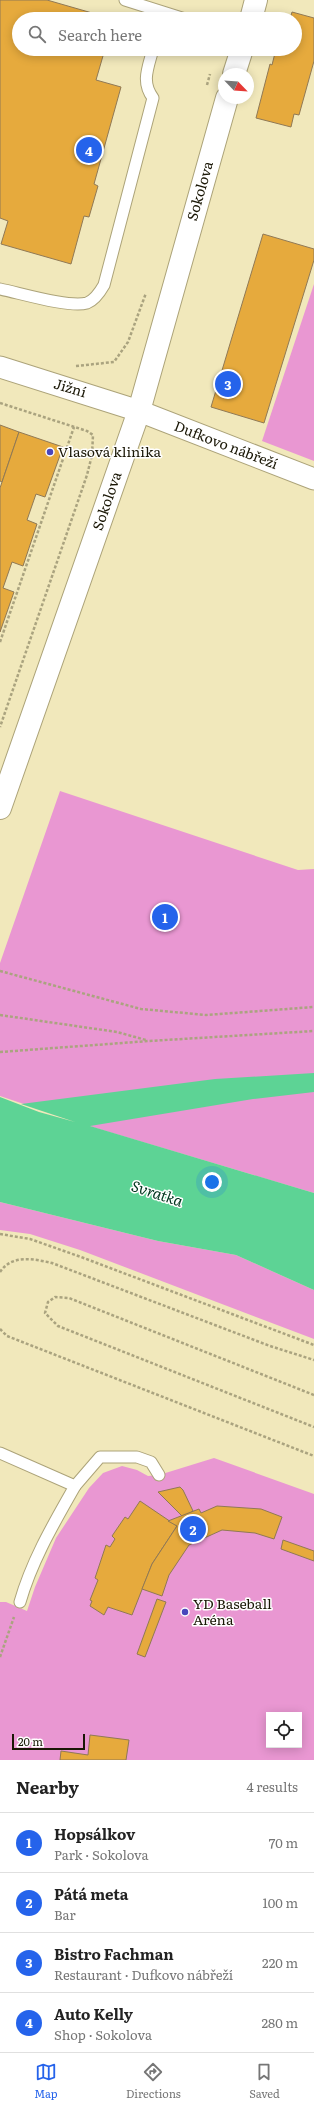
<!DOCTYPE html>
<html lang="en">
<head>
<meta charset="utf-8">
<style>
  :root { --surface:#fff; --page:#f6f6f6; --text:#222; --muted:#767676; --line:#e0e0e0; --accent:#2563eb }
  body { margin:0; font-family:Literata,serif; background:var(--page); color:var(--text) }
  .controls { position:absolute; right:12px; bottom:12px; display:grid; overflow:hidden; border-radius:0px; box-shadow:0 2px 10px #0003 }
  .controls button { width:36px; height:36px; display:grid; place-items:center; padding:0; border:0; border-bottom:1px solid var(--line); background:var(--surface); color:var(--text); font:20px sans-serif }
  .compass { position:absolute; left:218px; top:68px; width:36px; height:36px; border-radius:50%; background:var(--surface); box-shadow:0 2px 10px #0003; rotate:115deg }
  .scale { position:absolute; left:12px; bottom:10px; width:73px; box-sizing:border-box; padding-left:4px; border:2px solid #1a1706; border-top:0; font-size:11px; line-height:14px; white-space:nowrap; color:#1a1706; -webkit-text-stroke:3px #fff; paint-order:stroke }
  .you { position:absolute; left:212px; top:1182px; width:14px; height:14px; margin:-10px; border:3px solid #fff; border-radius:50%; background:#1a73e8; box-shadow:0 0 0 6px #1a73e833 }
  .badge { display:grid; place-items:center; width:26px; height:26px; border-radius:50%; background:var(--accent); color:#fff; font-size:13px; font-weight:700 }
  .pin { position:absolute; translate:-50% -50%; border:2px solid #fff; box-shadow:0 1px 4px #0006 }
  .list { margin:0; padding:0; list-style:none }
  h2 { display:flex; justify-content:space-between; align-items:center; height:52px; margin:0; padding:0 16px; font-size:17px }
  h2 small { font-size:13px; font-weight:400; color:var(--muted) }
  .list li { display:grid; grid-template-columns:26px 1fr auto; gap:12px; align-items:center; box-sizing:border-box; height:60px; padding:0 16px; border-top:1px solid var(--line) }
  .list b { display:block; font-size:15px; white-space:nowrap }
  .list p { margin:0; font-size:13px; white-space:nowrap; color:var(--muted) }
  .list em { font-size:13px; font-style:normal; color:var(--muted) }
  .icon { flex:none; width:22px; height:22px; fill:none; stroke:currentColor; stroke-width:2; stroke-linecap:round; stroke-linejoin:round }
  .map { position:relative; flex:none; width:314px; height:1760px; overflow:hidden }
  .search { position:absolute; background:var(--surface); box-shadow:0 2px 10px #0003; left:12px; right:12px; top:12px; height:44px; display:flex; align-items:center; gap:10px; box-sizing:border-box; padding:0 14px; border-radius:22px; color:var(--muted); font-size:15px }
  .sheet { height:292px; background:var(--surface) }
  nav { display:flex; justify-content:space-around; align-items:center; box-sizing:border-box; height:56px; border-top:1px solid var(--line); background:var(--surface); font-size:11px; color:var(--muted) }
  nav a { display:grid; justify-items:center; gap:2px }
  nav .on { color:var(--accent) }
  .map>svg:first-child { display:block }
  .green { fill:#e997d2; fill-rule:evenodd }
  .water { fill:#5dd395 }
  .building { fill:#e6aa3d; stroke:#907955 }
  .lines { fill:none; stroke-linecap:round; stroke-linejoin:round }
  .service-casing { stroke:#aca379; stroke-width:13 }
  .minor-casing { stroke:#aca379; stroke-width:23 }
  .tertiary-casing { stroke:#aca379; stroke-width:24 }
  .path { stroke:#aaa37f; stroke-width:2.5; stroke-dasharray:3 2; stroke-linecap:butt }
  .service { stroke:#fff; stroke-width:11 }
  .minor { stroke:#fff; stroke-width:21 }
  .tertiary { stroke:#fff; stroke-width:22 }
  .poi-dot { fill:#4946bc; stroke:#fff; stroke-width:1.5 }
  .labels { text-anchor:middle; stroke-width:3; stroke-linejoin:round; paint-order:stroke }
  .street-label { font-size:14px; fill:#1a1706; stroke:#fff }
  .poi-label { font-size:14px; fill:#1a1706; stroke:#fff; text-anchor:start }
  .water-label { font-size:15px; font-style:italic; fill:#01361e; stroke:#fff }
</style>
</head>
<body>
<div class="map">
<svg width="314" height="1760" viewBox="0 0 314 1760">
  <rect width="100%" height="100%" fill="#f1e8bb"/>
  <g class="green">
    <path d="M314,284V461L262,441Z"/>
    <path d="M60,791L298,870L314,869V1193L89,1126L0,1096V963Z"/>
    <path d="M0,1202L158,1241L236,1255L314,1290V1339L80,1250L30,1234L0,1230Z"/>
    <path d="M214,1458L314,1494V1760H0V1602H6L27,1611L35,1587L56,1538L89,1488L103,1473L122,1466L137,1470L148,1476L159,1475ZM269,1715H299V1745H269Z"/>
  </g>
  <path class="water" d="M314,1073V1092L253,1099L90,1126L314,1193V1290L236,1255L158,1241L0,1202V1097L39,1112L75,1122L21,1104L215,1079Z"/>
  <g class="building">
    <path d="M0,0H47L113,19H19V49H105L96,80L121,87L94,184L98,186L89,217L84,216L71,264L1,244L8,221L0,218Z"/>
    <path d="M292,12L314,18V61L299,115L294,114L291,127L256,118L270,64L272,65L276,49H295V19H290Z"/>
    <path d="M263,234L314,249V260L264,423L211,407Z"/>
    <path d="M0,425L19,432L2,482L0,481Z"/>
    <path d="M19,432L63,447L45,497L36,494L27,520L37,524L23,566L12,562L3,588L14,592L0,632V488Z"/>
    <path d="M180,1487L183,1490L193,1511L183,1517L158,1492Z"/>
    <path d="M140,1501L177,1526L152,1564L132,1615L108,1607L104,1615L90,1606L92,1601L90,1600L98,1580L95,1578L106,1545L110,1547L115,1539L112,1536L125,1517L128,1519Z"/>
    <path d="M217,1506L261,1509L282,1517L274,1539L255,1533L222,1530L189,1545L169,1575L162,1596L142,1589L152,1564L177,1526L168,1521L199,1509L201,1513Z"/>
    <path d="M283,1540L314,1551V1561L281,1549Z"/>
    <path d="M157,1599L166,1602L145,1657L137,1654Z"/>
    <path d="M90,1735L129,1740L126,1760H60L61,1751L88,1755Z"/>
  </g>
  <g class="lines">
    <g class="service-casing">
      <g id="service">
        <path d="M125,0L185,19"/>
        <path d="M0,289C20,293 69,308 87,303C95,300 100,292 104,285L153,98C141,82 148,68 153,49"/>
        <path d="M0,1453L75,1486L100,1457H137L151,1462L159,1475"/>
        <path d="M20,1602C32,1560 54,1523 75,1486"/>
      </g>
    </g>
    <g class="minor-casing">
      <path id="minor" d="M0,367L139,411L314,479"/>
    </g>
    <g class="tertiary-casing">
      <g id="tertiary">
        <path d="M251,19L256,0"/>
        <path d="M234,74L242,49"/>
        <path d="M0,808L139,411L227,98"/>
      </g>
    </g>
    <g class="path">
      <path d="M207,85L210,74"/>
      <path d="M76,366L114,362L128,342L146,293"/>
      <path d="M0,403L87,431L93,435L92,455L87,475L0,727"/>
      <path d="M0,642L74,427"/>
      <path d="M0,971L141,1009L206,1015L314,1007"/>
      <path d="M0,1015L117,1032L146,1040"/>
      <path d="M0,1052L149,1041L314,1031"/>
      <path d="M0,1234L30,1239L81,1257L314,1345"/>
      <path d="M0,1272C12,1254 34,1259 52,1263L270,1346L314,1360"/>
      <path d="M0,1329L7,1336L314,1456"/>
      <path d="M314,1395L69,1298L55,1297L48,1302L45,1313L58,1326L314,1427"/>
      <path d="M0,1657L14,1617"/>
    </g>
    <use href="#service" class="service"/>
    <use href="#minor" class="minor"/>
    <use href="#tertiary" class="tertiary"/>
  </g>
  <g class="poi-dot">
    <circle cx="50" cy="452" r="4"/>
    <circle cx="185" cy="1612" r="4"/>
  </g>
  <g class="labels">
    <g class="street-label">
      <text transform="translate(200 191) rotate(-74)" y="5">Sokolova</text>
      <text transform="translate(70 388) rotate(17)" y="5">Jižní</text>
      <text transform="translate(226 445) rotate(21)" y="5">Dufkovo nábřeží</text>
      <text transform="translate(107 501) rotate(-71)" y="5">Sokolova</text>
    </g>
    <g class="poi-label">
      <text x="58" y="457">Vlasová klinika</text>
      <text x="193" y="1609">YD Baseball<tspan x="193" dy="16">Aréna</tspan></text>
    </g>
    <g class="water-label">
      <text transform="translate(157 1194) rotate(18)" y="5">Svratka</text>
    </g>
  </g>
</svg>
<div class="controls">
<button><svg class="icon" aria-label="locate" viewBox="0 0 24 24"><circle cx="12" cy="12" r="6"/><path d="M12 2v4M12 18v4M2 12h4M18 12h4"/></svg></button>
</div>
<svg class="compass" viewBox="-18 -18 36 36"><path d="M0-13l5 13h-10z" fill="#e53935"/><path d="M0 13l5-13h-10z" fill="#767676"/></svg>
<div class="scale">20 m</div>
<div class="you"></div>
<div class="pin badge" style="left:165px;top:917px">1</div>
<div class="pin badge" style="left:193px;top:1529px">2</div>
<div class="pin badge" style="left:228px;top:384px">3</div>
<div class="pin badge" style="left:89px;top:150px">4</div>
<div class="search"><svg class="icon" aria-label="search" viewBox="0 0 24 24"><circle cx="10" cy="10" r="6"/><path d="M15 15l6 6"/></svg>Search here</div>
</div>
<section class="sheet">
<h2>Nearby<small>4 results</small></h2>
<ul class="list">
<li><span class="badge">1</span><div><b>Hopsálkov</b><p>Park · Sokolova</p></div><em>70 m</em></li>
<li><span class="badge">2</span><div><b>Pátá meta</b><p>Bar</p></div><em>100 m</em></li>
<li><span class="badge">3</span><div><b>Bistro Fachman</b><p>Restaurant · Dufkovo nábřeží</p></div><em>220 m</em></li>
<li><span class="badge">4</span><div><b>Auto Kelly</b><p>Shop · Sokolova</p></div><em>280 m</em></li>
</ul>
</section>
<nav>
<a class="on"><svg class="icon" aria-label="map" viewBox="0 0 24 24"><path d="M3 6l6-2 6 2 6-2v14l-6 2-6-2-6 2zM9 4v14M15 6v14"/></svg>Map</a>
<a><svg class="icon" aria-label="directions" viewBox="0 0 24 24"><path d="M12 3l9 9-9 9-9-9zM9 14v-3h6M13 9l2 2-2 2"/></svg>Directions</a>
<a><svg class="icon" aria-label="saved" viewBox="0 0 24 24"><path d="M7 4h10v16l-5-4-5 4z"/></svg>Saved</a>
</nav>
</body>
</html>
